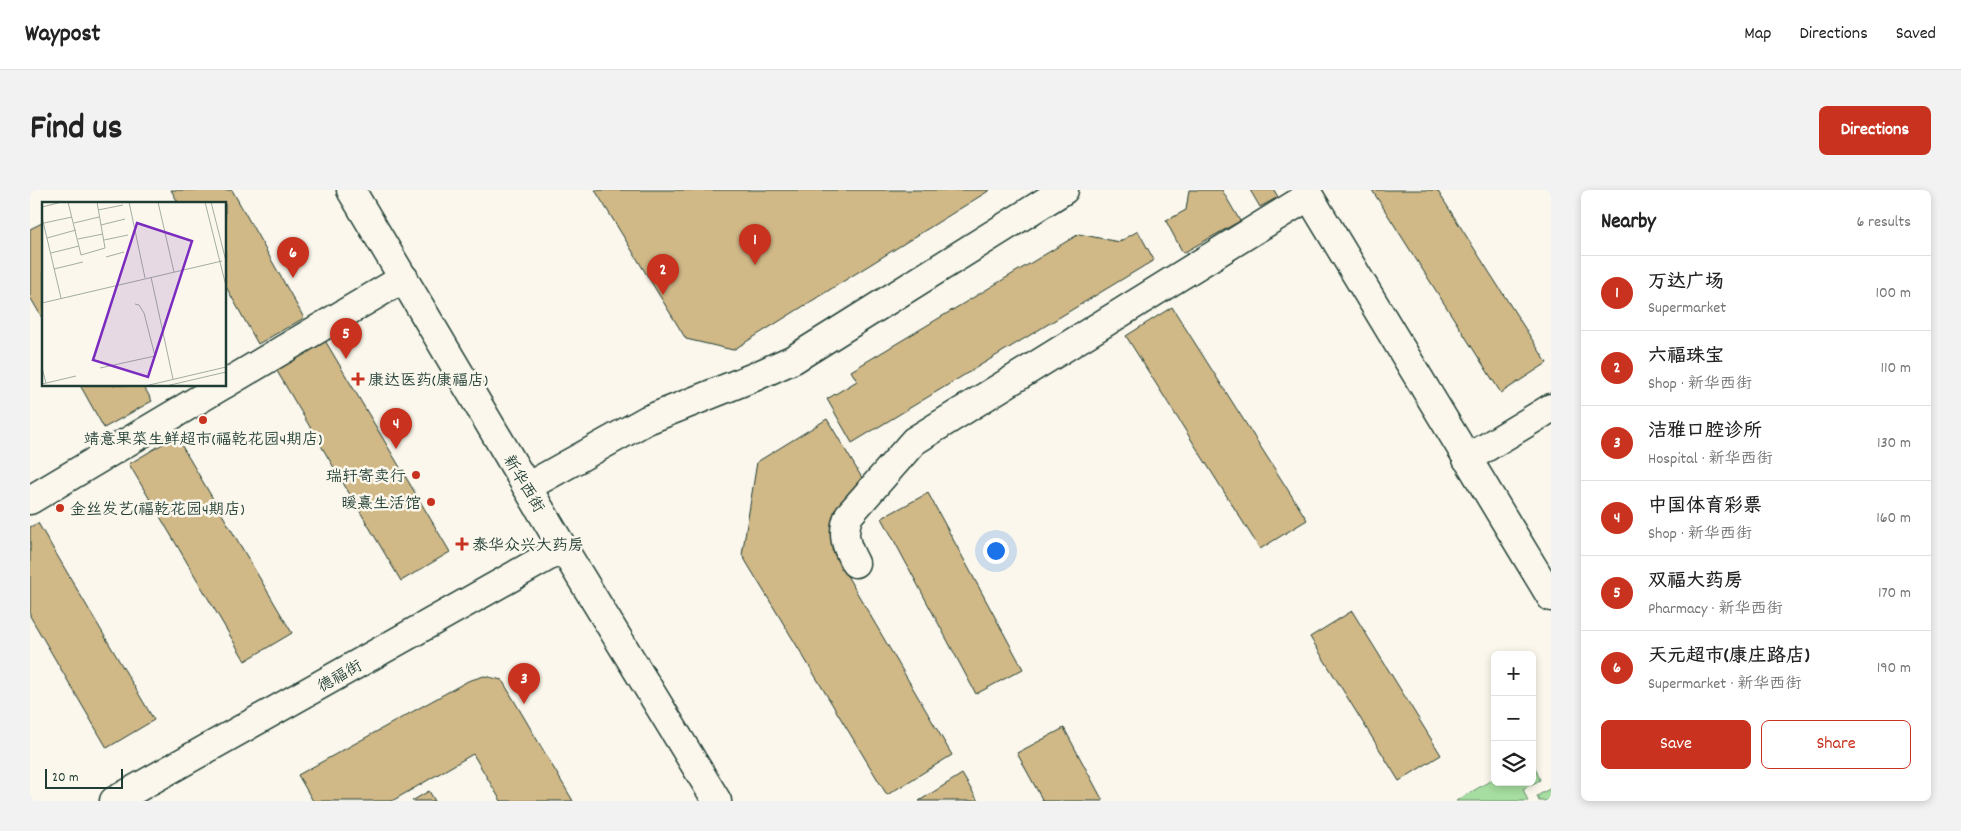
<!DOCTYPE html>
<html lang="en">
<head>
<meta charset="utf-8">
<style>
  :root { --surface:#fff; --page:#f2f2f2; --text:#222; --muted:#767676; --line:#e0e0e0; --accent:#c8321e }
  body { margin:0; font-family:Dekko,"LXGW WenKai TC",sans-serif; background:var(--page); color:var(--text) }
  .controls { position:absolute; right:15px; bottom:15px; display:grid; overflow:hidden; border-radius:8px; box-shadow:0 2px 8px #0003 }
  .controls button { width:45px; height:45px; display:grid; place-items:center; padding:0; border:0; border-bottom:1px solid var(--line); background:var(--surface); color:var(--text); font:25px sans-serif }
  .scale { position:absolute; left:15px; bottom:12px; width:78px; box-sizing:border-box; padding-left:5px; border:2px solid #1f3d34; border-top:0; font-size:14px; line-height:18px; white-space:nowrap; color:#1f3d34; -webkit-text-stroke:4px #fbf7ec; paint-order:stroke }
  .you { position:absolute; left:965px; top:360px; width:18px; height:18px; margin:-12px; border:4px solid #fff; border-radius:50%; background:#1a73e8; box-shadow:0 0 0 8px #1a73e833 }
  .badge { display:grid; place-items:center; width:32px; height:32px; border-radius:50%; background:var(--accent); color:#fff; font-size:16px; font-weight:700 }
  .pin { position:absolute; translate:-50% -41px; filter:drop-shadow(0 1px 2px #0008) }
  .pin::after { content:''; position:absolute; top:26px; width:18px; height:15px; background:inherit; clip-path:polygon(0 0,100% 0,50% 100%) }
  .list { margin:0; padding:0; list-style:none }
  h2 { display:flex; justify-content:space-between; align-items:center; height:65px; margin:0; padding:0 20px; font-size:21px }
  h2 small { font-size:16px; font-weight:400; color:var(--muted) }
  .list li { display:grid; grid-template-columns:32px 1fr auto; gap:15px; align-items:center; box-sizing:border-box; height:75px; padding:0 20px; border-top:1px solid var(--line) }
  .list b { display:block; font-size:19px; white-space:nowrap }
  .list p { margin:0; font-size:16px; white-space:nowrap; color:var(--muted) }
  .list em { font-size:16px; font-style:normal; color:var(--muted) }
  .actions { display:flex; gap:10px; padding:15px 20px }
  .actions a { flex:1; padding:11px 0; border:1px solid var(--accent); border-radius:8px; text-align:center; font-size:18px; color:var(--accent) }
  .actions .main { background:var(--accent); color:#fff }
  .icon { flex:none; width:28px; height:28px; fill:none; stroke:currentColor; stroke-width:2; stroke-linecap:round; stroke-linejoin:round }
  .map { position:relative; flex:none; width:1521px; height:611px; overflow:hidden; border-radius:8px }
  header { display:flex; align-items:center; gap:30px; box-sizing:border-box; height:70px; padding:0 25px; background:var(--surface); border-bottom:1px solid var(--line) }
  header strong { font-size:24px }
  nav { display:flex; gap:28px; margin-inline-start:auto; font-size:18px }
  .intro { display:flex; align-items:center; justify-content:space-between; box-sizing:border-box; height:120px; padding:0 30px }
  h1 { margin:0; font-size:35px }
  .button { padding:12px 22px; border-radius:8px; background:var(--accent); color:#fff; font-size:18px; font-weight:700 }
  main { display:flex; gap:30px; padding:0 30px }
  aside { flex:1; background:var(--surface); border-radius:8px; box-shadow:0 2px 8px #0003 }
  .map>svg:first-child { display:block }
  .green { fill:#a6dda0; stroke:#628d6a }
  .building { fill:#d0b887; stroke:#1f3d34 }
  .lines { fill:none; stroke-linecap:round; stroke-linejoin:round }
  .street-casing { stroke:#1f3d34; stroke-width:31 }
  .secondary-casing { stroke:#1f3d34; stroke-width:31 }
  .street { stroke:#fbf7ec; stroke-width:28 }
  .secondary { stroke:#fbf7ec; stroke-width:28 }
  .poi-dot { fill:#c8321e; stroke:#fbf7ec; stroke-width:2 }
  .labels { text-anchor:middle; stroke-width:5; stroke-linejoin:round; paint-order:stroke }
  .poi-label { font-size:16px; fill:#1f3d34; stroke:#fbf7ec; text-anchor:start }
  .street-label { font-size:16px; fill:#1f3d34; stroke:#fbf7ec }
  .inset-road { fill:none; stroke:#a3ada2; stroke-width:1 }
  .view { fill:#7b2cbf; fill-opacity:0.15; stroke:#7b2cbf; stroke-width:2.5 }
  .inset-edge { fill:none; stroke:#1f3d34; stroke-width:2.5 }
</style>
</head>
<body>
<header>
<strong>Waypost</strong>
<nav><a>Map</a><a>Directions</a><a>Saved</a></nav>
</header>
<div class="intro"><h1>Find us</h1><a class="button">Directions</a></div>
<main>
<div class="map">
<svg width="1521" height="611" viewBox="0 0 1521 611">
  <rect width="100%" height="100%" fill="#fbf7ec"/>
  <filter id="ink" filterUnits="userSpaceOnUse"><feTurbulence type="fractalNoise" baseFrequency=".02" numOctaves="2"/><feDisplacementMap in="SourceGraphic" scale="10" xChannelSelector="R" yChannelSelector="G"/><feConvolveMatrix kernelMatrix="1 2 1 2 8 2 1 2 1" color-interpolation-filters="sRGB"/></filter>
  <g filter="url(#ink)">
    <g class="green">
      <path d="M1505,577L1510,590L1493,599L1498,611H1426L1465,588V592H1502V579Z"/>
      <path d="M1521,598V611H1509L1507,606Z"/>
    </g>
    <g class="building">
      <path d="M141,0H202L274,128L228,154L195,95V14H149Z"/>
      <path d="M565,0H960L703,160L656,149Z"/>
      <path d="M1159,0H1192L1210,31L1153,63L1136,31L1156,20Z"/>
      <path d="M1220,0H1244L1248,7L1230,17Z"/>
      <path d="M1342,0H1407L1517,173L1471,203Z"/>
      <path d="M14,32V131L0,107V39Z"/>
      <path d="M1108,41L1124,70L822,253L797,209L827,191L821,181L1049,44L1089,52Z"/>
      <path d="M1142,117L1277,330L1230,359L1096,146Z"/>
      <path d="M290,142L420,362L371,391L241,171Z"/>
      <path d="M50,195H113L122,211L74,238Z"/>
      <path d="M797,229L838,298L806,324L802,360L922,565L857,605L712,365L727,272Z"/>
      <path d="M146,246L262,443L215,471L99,274Z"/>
      <path d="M898,303L993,479L946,504L852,328Z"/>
      <path d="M8,333L124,530L77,558L0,426V337Z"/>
      <path d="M1322,421L1411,565L1369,591L1280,447Z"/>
      <path d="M454,486L472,490L543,611H471L443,564L362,611H283L268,585L438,491Z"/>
      <path d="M1034,538L1073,611H1013L987,563Z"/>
      <path d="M932,584L948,611H889Z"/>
      <path d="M399,601L405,611H382Z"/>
    </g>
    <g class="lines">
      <g class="street-casing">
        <g id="street">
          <path d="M195,194L374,88"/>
          <path d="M1437,269L1521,218"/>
          <path d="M497,297L617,230L724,187L764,169L1034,0"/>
          <path d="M0,310L193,195"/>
          <path d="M825,373C816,356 811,344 819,325L884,251L1279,6L1521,407"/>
          <path d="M84,611L533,358"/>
        </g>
      </g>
      <g class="secondary-casing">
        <path id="secondary" d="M321,0L533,358L687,611"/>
      </g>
      <use href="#street" class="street"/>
      <use href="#secondary" class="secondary"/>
    </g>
  </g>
  <g class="poi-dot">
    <path d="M325.5 181.5h5v5h5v5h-5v5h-5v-5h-5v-5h5z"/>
    <circle cx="173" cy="230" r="5"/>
    <circle cx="386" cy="285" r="5"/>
    <circle cx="401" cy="312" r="5"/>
    <circle cx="30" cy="318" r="5"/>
    <path d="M429.5 346.5h5v5h5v5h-5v5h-5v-5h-5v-5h5z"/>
  </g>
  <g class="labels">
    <g class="poi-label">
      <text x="338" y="195">康达医药(康福店)</text>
      <text x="173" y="254" text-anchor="middle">靖意果菜生鲜超市(福乾花园4期店)</text>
      <text x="376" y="291" text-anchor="end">瑞轩寄卖行</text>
      <text x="391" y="318" text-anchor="end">暖熹生活馆</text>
      <text x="40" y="324">金丝发艺(福乾花园4期店)</text>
      <text x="442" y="360">泰华众兴大药房</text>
    </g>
    <g class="street-label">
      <text transform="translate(495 293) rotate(59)" y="6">新华西街</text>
      <text transform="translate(309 485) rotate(-29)" y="6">德福街</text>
    </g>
  </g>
  <g transform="translate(12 12)">
    <rect width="184" height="184" fill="#fbf7ec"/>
    <path class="inset-road" d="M26,0L39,53L63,46L55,0M87,0L103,76M116,0L132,70M163,0L184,84M169,0L184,59M0,5L20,0M56,8L81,3M0,15L19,96M2,21L30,15M32,21L57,15M59,23L83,17M5,36L34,28M36,37L61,32M62,38L86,33M9,51L37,44M64,55L82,50M12,67L41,60M109,75L131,177M0,101L180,59M0,166L4,181M58,166L113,154L102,111L97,103L93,102M0,182L34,174M103,184L184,165M124,184L184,170"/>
    <path class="view" d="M95,21L150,39L106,175L51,158Z"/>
    <rect width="184" height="184" class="inset-edge"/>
  </g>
</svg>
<div class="controls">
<button>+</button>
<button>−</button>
<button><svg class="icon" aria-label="layers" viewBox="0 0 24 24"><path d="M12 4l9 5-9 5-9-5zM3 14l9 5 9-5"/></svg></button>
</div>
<div class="scale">20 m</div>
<div class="you"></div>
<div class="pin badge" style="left:725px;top:75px">1</div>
<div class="pin badge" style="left:633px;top:105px">2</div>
<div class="pin badge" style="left:494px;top:514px">3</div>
<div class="pin badge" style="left:366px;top:259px">4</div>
<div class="pin badge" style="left:316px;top:169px">5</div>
<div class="pin badge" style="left:263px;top:88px">6</div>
</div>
<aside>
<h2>Nearby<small>6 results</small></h2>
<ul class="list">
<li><span class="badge">1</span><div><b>万达广场</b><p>Supermarket</p></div><em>100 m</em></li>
<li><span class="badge">2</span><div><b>六福珠宝</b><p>Shop · 新华西街</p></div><em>110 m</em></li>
<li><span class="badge">3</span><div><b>洁雅口腔诊所</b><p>Hospital · 新华西街</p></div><em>130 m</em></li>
<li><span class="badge">4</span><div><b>中国体育彩票</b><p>Shop · 新华西街</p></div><em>160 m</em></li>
<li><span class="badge">5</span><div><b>双福大药房</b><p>Pharmacy · 新华西街</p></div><em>170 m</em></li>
<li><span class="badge">6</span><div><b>天元超市(康庄路店)</b><p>Supermarket · 新华西街</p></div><em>190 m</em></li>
</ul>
<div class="actions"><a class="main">Save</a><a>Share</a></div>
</aside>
</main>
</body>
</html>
